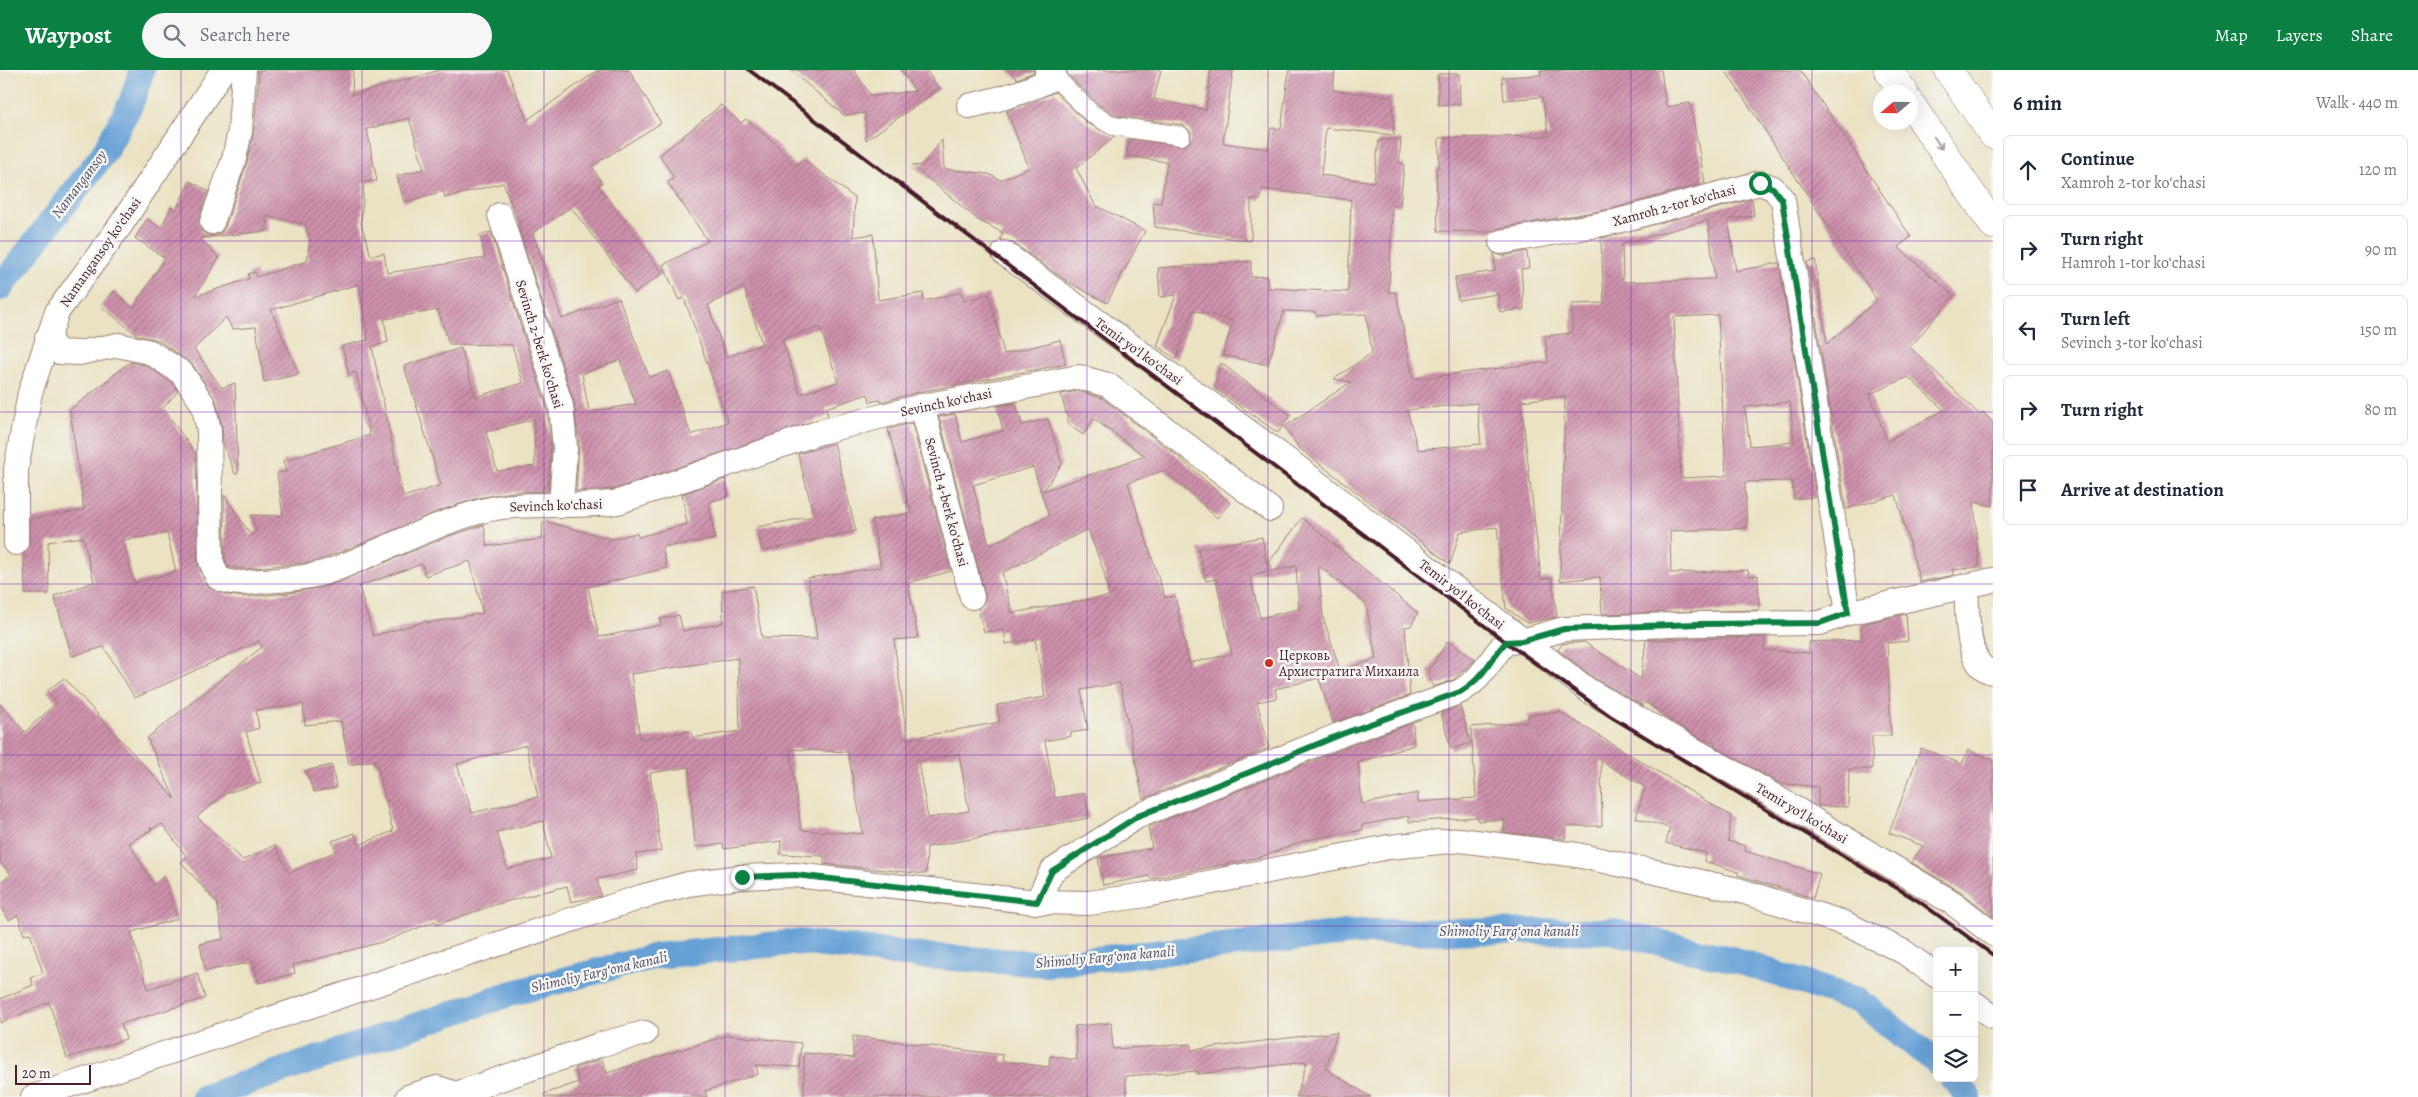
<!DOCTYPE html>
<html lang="en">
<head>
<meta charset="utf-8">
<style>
  :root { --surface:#fff; --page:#f6f6f7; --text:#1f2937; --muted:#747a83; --line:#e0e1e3; --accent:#0b8043 }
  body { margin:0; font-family:Alegreya,serif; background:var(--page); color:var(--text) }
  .controls { position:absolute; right:15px; bottom:15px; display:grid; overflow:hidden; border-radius:8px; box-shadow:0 5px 20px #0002 }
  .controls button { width:45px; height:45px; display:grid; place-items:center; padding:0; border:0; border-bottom:1px solid var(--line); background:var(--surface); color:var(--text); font:25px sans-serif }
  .compass { position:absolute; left:1873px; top:15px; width:45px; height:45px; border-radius:50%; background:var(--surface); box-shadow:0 5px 20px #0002; rotate:250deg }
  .scale { position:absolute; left:15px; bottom:12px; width:76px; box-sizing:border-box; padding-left:5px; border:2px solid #4a1f2b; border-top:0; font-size:14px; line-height:18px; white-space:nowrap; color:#4a1f2b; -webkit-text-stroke:4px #f6f6f2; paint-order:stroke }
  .stop { position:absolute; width:15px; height:15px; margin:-11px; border:4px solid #0b8043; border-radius:50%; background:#fff }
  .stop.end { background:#0b8043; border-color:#fff; box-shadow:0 1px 5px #0008 }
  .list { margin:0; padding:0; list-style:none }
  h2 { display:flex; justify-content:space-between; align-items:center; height:65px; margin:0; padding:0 20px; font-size:21px }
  h2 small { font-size:16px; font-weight:400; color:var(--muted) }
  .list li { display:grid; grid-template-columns:32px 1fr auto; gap:15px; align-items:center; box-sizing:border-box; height:70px; margin:0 10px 10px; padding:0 10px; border:1px solid var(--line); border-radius:8px }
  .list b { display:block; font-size:19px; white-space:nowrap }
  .list p { margin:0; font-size:16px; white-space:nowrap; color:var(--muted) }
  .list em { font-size:16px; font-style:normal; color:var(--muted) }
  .icon { flex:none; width:28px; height:28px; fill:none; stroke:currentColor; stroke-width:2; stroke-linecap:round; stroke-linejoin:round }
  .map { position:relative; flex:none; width:1993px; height:1027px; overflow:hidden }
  header { display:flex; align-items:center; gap:30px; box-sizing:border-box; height:70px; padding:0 25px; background:var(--accent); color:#fff }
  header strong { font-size:24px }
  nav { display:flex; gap:28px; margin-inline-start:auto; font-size:18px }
  .search { width:350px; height:45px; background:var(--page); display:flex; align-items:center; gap:12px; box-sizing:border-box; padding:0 18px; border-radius:28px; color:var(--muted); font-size:19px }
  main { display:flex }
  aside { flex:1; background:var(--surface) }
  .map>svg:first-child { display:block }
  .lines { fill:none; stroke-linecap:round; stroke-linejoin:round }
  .canal { stroke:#66a0d5; stroke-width:26 }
  .building { fill:url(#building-hatch); fill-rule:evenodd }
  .pedestrian-casing { stroke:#9a8076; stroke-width:19 }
  .minor-casing { stroke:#9a8076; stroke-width:26 }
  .secondary-casing { stroke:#9a8076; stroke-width:29 }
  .pedestrian { stroke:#fff; stroke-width:18 }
  .minor { stroke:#fff; stroke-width:24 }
  .secondary { stroke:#fff; stroke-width:28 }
  .rail { stroke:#4a1f2b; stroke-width:4 }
  .oneway { stroke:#ae9aa0 }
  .route { stroke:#0b8043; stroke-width:6 }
  .grid { fill:none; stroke:#7b2cbf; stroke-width:1; stroke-opacity:0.55 }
  .poi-dot { fill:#c8321e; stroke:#f6f6f2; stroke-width:2 }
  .labels { text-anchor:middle; stroke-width:5; stroke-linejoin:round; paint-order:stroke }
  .street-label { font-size:14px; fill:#4a1f2b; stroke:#f6f6f2 }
  .poi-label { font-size:14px; fill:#4a1f2b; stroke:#f6f6f2; text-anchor:start }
  .water-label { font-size:15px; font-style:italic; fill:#55536f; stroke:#f6f6f2 }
</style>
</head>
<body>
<header>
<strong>Waypost</strong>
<div class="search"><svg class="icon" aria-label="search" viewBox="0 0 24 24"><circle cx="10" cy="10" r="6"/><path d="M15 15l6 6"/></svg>Search here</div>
<nav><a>Map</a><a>Layers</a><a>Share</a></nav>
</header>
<main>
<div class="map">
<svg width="1993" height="1027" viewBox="0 0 1993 1027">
  <defs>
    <pattern id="building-hatch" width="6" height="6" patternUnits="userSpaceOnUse" patternTransform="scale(1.25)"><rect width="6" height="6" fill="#ce91ac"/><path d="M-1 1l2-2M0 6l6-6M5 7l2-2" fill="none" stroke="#a9768c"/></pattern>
  </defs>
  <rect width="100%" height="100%" fill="#f6f6f2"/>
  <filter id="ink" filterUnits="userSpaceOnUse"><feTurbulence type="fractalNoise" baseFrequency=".02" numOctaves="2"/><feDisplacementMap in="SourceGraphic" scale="10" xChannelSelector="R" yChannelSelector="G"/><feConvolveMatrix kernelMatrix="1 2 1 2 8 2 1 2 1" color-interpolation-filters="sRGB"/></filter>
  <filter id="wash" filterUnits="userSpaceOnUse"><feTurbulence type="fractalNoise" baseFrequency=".0096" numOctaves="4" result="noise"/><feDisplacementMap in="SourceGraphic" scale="20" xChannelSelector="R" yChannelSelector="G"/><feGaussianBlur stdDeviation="1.12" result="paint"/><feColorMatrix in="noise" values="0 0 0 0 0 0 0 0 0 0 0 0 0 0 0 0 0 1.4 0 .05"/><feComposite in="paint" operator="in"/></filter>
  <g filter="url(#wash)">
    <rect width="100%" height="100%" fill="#eae2c2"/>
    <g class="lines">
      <g class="canal">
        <path d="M0,218L104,83L131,33L142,0"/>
        <path d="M1952,1008L1969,1027"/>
        <path d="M204,1027L509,924L656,886L798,872L921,886L1047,894L1356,862L1610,861L1735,890L1859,931L1937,993"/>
      </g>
    </g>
    <g id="blocks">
      <g class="building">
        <path d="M259,0H353L352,25L440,0H507L527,50L598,0H629L661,53L592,96L602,113L598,115L663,203L635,223L571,137L533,163L562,249L619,228L649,307L668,301L691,365L728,352L684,228L679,230L663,195L708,171L668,113L674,108L660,85L721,35L741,53L746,49L777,75L795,96L803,89L855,128L853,167L873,164L878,230L923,223L924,231L961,222L964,231L989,224L1004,284L1060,270L1066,294L919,322L881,332L880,330L870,332L868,324L826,338L828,346L615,419L576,421L579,376L574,332L518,156H520L503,113L445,128L444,121L404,132L397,106L424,99L409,48L367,59L377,111L364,112L361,153L371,186L384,183L387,203L485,188L480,165L491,162L547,339L551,377L548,421L513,422L478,428L439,441L346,480L313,492L244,499L228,497L225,488L224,425L251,465L257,462L251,445L283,446L277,403L286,402L283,391L370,365L356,302L349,304L342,276L368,270L359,214L271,240L299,304L264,312L256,257L232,259L226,247L194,279L222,318L235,313L238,403L235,404L223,373L222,357L216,331L193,295L158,270L137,265L101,236L114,221L133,238L165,188L135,168L147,149L161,158L171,137L176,140L190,111L208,121L199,148L201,161L207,165L214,166L221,163L225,157L247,92L254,62ZM266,146L305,154L310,170L307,191L257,207L255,202L248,204L249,209L195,226L219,188L200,168L267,161ZM744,217L762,274L726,287L708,235ZM438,240L449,274L512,275L523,313L475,327L461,278L404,296L441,415L403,427L372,277L388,272L384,249ZM820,257L838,312L800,324L782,269ZM620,290L636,334L589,342L582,304ZM534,349L535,396L497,401L486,362Z"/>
        <path d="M790,0H854L871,26L915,21L901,0H926L939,18H941L866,70L865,43L844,45Z"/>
        <path d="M1008,0H1034V2L1017,9Z"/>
        <path d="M1066,0H1161L1154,29L1206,40L1211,0H1233L1223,73L1268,79L1271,58L1281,59L1289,0H1335L1333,20L1392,27L1394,65L1326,58L1321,105L1374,112L1379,70L1401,69L1399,93L1404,94L1400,136L1392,135L1389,222H1396L1413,309L1548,292L1545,266L1572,263V234L1604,233L1601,168L1752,129L1754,146L1728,149L1736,201L1779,193L1816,427L1794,429L1792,411L1745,412L1747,458L1670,461L1671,503L1748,500L1749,506L1758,505L1759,540L1602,544L1600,507L1560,511L1565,326L1521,331L1541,509L1552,508L1557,547L1527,553L1506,538L1497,457L1460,462L1450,494L1299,378L1284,357L1351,312L1334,309L1372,283L1366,244L1316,246L1315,242L1284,241L1268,295L1223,285L1233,251L1193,240L1176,289L1157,276L1176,225L1160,227L1158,198L1251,191V207L1267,206L1268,218L1348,222L1351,130L1262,119L1260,130L1251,129V171L1155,157L1153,132L1161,133L1167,92L1127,86L1129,69L1184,76L1190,72L1191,62L1183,55L1117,46L1099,35L1068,5ZM1708,150L1715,209L1623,212L1622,174ZM1718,245L1726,406L1681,408L1674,247ZM1790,332L1794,372L1750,376L1745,337ZM1477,333L1481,374L1418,380L1407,340Z"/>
        <path d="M1540,0H1661L1666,37L1690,33L1705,113L1611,139L1499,158L1492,162L1438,161L1436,98H1439V68L1549,66L1542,27L1504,30L1502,7L1541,5Z"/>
        <path d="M1725,0H1800L1911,167L1898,177L1954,226L1910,277L1980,345L1983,342L1993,353V436L1974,432L1979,497L1953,500L1954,505L1920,512L1896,425L1846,439L1807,192L1815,190L1827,274L1877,230ZM1908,307L1944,340L1887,371L1870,324Z"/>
        <path d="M1438,4H1459L1460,34L1438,35Z"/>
        <path d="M1055,22L1087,53L1115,67L1076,98L1095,135L1145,161L1107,233L1068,212L1012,172L1000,170L1003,163L978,150L912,95L921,96L942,70L944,99L989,104L1000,110L1029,98L1007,41Z"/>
        <path d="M1527,181L1529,198L1521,199L1524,239L1500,242L1498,224L1458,230L1455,207L1495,201L1494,183L1503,186Z"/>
        <path d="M130,292L145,295L172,313L178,321L163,338L196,384L198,496L208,517L227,525L245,527L290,523L328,516L449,466L484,455L487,476L542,469L543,451L612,469L637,463L638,467L687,454L682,424L725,409L729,426L709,432L715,469L662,477L667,498L588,517L599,567L661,555L660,549L679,545L683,561L723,553L722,521L753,516L762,568L817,569L808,508L881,497L872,450L911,443L888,359L912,353L951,501L908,513L918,568L894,570L907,669L1000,652L997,635L1045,627L1035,569L1006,574L1004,560L984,562L978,539L985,531V524L939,347L955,344L962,372L1003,361L997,336L1016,333L1022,355L1048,349L1062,394L1043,421L1145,386L1094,349L1083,365L1069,355L1061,324L1078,321L1102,328L1180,388L1230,433L1217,448L1165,400L1128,413L1165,528L1175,526L1189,593L1232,584L1216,509L1206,511L1198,479L1262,467L1267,495L1302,448L1418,543L1411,556L1405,557L1410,625L1333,653L1319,608L1275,619L1277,628L1257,632L1269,678L1143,729L1120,613L1081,620L1088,660L1070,663L1071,666L1045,671L1055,728L1085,723L1089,748L927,777L926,804L824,794V786L780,784L781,771L724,779L723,774L695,777L689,697L650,703L661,781L636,784L638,800L597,809L601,826L571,832L567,816L497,834L436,855L435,851L386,871L293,895L295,903L259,913L253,892L205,901L200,874L223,869L217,833L181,792L187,787L162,754L152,759L150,757L151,760L129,773L154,815L164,806L177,849L131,862L148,919L197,903L205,928L121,954L126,969L67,988L49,932L0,953V929L33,915L31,907L43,903L30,863L24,865L18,845L9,850L0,836V813L11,804L0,792V634L25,662L57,632L47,621L64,608L175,729L147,668L262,577L259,571L135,628L104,577L72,586L54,526L94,512L83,467L48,472L49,524H25L24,484L30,473V449L84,440L70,340ZM1033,397L1049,446L989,475L973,415ZM1088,459L1104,502L1109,526L1012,543L1002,503ZM167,463L176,502L134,513L123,470ZM470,491L483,543L427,553V551L373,566L359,516L422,494L425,506ZM1318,495L1366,534L1376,589L1340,600L1323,547ZM1296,496L1299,539L1260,548L1250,505ZM738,588L740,661L692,668L691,661L640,669L631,604ZM303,634L305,655L341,651L349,695L374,690V694H377L393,761L359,775L355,763L332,771L336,781L289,803L275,775L243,790L197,747L226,723L261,713L246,662L259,658L256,640ZM526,675L538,727L472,743L457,694ZM790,679L848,682L863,764L801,760ZM959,684L969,741L928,748L918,691ZM543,751L551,788L507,799L497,762Z"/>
        <path d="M1221,293L1290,345L1278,363L1214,318Z"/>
        <path d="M834,373L856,461L762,481L757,457L814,446L798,384Z"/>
        <path d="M1906,544L1908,571L1887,573L1891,666H1872V699H1849L1848,737L1818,736V717L1779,713L1714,676L1715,671L1704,670L1681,657L1646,632L1643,636L1597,610L1558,580L1562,574L1584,572L1641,609L1646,570L1765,567L1764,580L1809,583V572L1862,570L1861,554Z"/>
        <path d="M1448,571L1475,590L1453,610L1433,617L1428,601Z"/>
        <path d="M1460,636L1471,673L1451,679L1441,643Z"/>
        <path d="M1560,642L1731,746L1728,771L1746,776L1745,781L1820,804L1813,828L1738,805V802L1704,791L1706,783L1666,773L1670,758L1636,748L1645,717L1601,691L1602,756H1567L1565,769L1504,762L1505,749L1478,751L1477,747L1409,752V746L1362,755L1363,760L1306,770L1261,787L1151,809L1150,806L1103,815L1098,788L1152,778L1148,757L1347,677L1413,653L1414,675L1358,693L1362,734L1418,723V732L1476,728L1471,657L1529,652L1528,645Z"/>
        <path d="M1921,678L1962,694L1968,680L1993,690V847L1960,821L1911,792L1923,776L1889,763Z"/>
        <path d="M332,695L336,718L314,722L305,701Z"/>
        <path d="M1111,953L1113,979L1191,974V980L1337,962L1326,999L1371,1027H1296L1307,992L1198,1004V1001L1125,1006L1127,1027H804V983L853,988V966L1003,985L1002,991L1049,997L1050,986L1077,990L1075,956Z"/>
        <path d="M728,965L801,973L799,997L756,995L758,1004L705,1021L707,1027H545L544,1024L579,1012L575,998L602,989L607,1003Z"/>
      </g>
    </g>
  </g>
  <g filter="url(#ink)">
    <use href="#blocks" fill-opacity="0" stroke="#9a8076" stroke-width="1"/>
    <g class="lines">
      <g class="pedestrian-casing">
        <path id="pedestrian" d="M1055,7L1092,44L1113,56L1181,66"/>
      </g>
      <g class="minor-casing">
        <g id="minor">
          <path d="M969,36C1000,29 1027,22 1055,7L1047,0"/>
          <path d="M500,145L561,336L565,377L561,436"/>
          <path d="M212,152L234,89L240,61L244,0"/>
          <path d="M1501,172L1614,152L1760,113L1773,118L1783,130L1848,543"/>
          <path d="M1004,183L1298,398L1589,621L1747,710L1953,833L1993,864"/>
          <path d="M47,268L59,282L79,283L118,275L150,282L182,303L203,334L209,360L211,491L218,508C233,515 246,513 262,511C286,510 310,508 333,500C383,481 430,455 482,441C523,430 574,439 618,432L820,362L922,336L1079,307L1108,315L1270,439"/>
          <path d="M922,336L972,527"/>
          <path d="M16,473V399L30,323L57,242L120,156L223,0"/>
          <path d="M1966,516C1968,538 1964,598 1993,602"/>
          <path d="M1037,832L1052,801L1138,746L1342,664L1459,622C1486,606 1487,592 1506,572L1522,571L1564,559L1698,554L1820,553L1848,543L1993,510"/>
          <path d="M1974,933L1993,947"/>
          <path d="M33,1027L641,827L688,814L741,807L795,805L1037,832L1089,833L1146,825L1389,777L1460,770L1577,785L1738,820L1844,853L1904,882L1937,906"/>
          <path d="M408,1027L437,1018L456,1024L602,974L645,963"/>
        </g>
      </g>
      <g class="secondary-casing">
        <g id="secondary">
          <path d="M1888,0L1904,22"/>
          <path d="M1948,0L1993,65"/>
          <path d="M1910,33L1993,155"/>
        </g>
      </g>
      <use href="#pedestrian" class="pedestrian"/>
      <use href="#minor" class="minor"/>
      <use href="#secondary" class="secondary"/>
      <path class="rail" d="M749,0L1506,572L1610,646L1917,830L1993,885"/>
    </g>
    <defs><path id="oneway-shaft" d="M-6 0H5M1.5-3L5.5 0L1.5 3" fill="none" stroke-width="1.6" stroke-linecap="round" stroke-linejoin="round" transform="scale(1.25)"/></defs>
    <use class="oneway" href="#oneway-shaft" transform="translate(1938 73) rotate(56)"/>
  </g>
  <g class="lines" filter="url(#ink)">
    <path class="route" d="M742,807L795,805L1037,832L1052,801L1138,746L1250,702L1342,664L1460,622C1486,606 1487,593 1506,572L1522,571L1564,559L1698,554L1820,553L1848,543L1782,130L1773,118L1760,113"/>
  </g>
  <path class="grid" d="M181,0V1027M362,0V1027M544,0V1027M725,0V1027M906,0V1027M1087,0V1027M1268,0V1027M1449,0V1027M1631,0V1027M1812,0V1027M0,171H1993M0,342H1993M0,514H1993M0,685H1993M0,856H1993"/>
  <circle class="poi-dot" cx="1269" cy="593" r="5"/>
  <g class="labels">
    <g class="street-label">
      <text transform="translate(1674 135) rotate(-15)" y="5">Xamroh 2-tor koʻchasi</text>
      <text transform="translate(100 182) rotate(-55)" y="5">Namangansoy koʻchasi</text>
      <text transform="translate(540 274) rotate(73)" y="5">Sevinch 2-berk koʻchasi</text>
      <text transform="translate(1139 281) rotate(36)" y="5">Temir yoʻl koʻchasi</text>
      <text transform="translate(946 332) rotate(-12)" y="5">Sevinch koʻchasi</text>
      <text transform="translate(947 432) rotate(75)" y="5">Sevinch 4-berk koʻchasi</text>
      <text transform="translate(556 435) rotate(-2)" y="5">Sevinch koʻchasi</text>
      <text transform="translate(1462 524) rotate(38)" y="5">Temir yoʻl koʻchasi</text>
      <text transform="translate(1802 743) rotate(31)" y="5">Temir yoʻl koʻchasi</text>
    </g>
    <g class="poi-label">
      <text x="1279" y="590">Церковь<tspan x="1279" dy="16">Архистратига Михаила</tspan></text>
    </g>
    <g class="water-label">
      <text transform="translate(79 114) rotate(-53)" y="5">Namangansoy</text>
      <text x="1509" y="866">Shimoliy Fargʻona kanali</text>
      <text transform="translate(1105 887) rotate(-5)" y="5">Shimoliy Fargʻona kanali</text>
      <text transform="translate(599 902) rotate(-13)" y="5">Shimoliy Fargʻona kanali</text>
    </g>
  </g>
</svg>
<div class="controls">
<button>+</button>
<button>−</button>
<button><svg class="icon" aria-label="layers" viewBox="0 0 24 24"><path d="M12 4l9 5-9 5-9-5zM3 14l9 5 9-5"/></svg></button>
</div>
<svg class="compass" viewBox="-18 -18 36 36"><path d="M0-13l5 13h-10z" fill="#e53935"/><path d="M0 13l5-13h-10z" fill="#747a83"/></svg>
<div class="scale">20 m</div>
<div class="stop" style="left:1760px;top:113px"></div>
<div class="stop end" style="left:742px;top:807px"></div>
</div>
<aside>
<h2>6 min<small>Walk · 440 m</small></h2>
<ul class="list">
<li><svg class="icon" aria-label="ahead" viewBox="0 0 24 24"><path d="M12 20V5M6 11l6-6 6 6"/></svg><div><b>Continue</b><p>Xamroh 2-tor koʻchasi</p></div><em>120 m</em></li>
<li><svg class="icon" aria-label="right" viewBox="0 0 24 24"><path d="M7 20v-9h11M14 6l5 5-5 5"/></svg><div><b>Turn right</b><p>Hamroh 1-tor koʻchasi</p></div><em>90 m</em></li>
<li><svg class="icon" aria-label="left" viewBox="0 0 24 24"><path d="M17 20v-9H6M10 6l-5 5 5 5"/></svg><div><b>Turn left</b><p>Sevinch 3-tor koʻchasi</p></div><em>150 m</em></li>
<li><svg class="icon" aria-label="right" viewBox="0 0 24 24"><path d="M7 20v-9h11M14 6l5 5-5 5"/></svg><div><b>Turn right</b></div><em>80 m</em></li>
<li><svg class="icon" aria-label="arrive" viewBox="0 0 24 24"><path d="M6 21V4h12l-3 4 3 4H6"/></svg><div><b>Arrive at destination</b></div></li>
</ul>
</aside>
</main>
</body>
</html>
